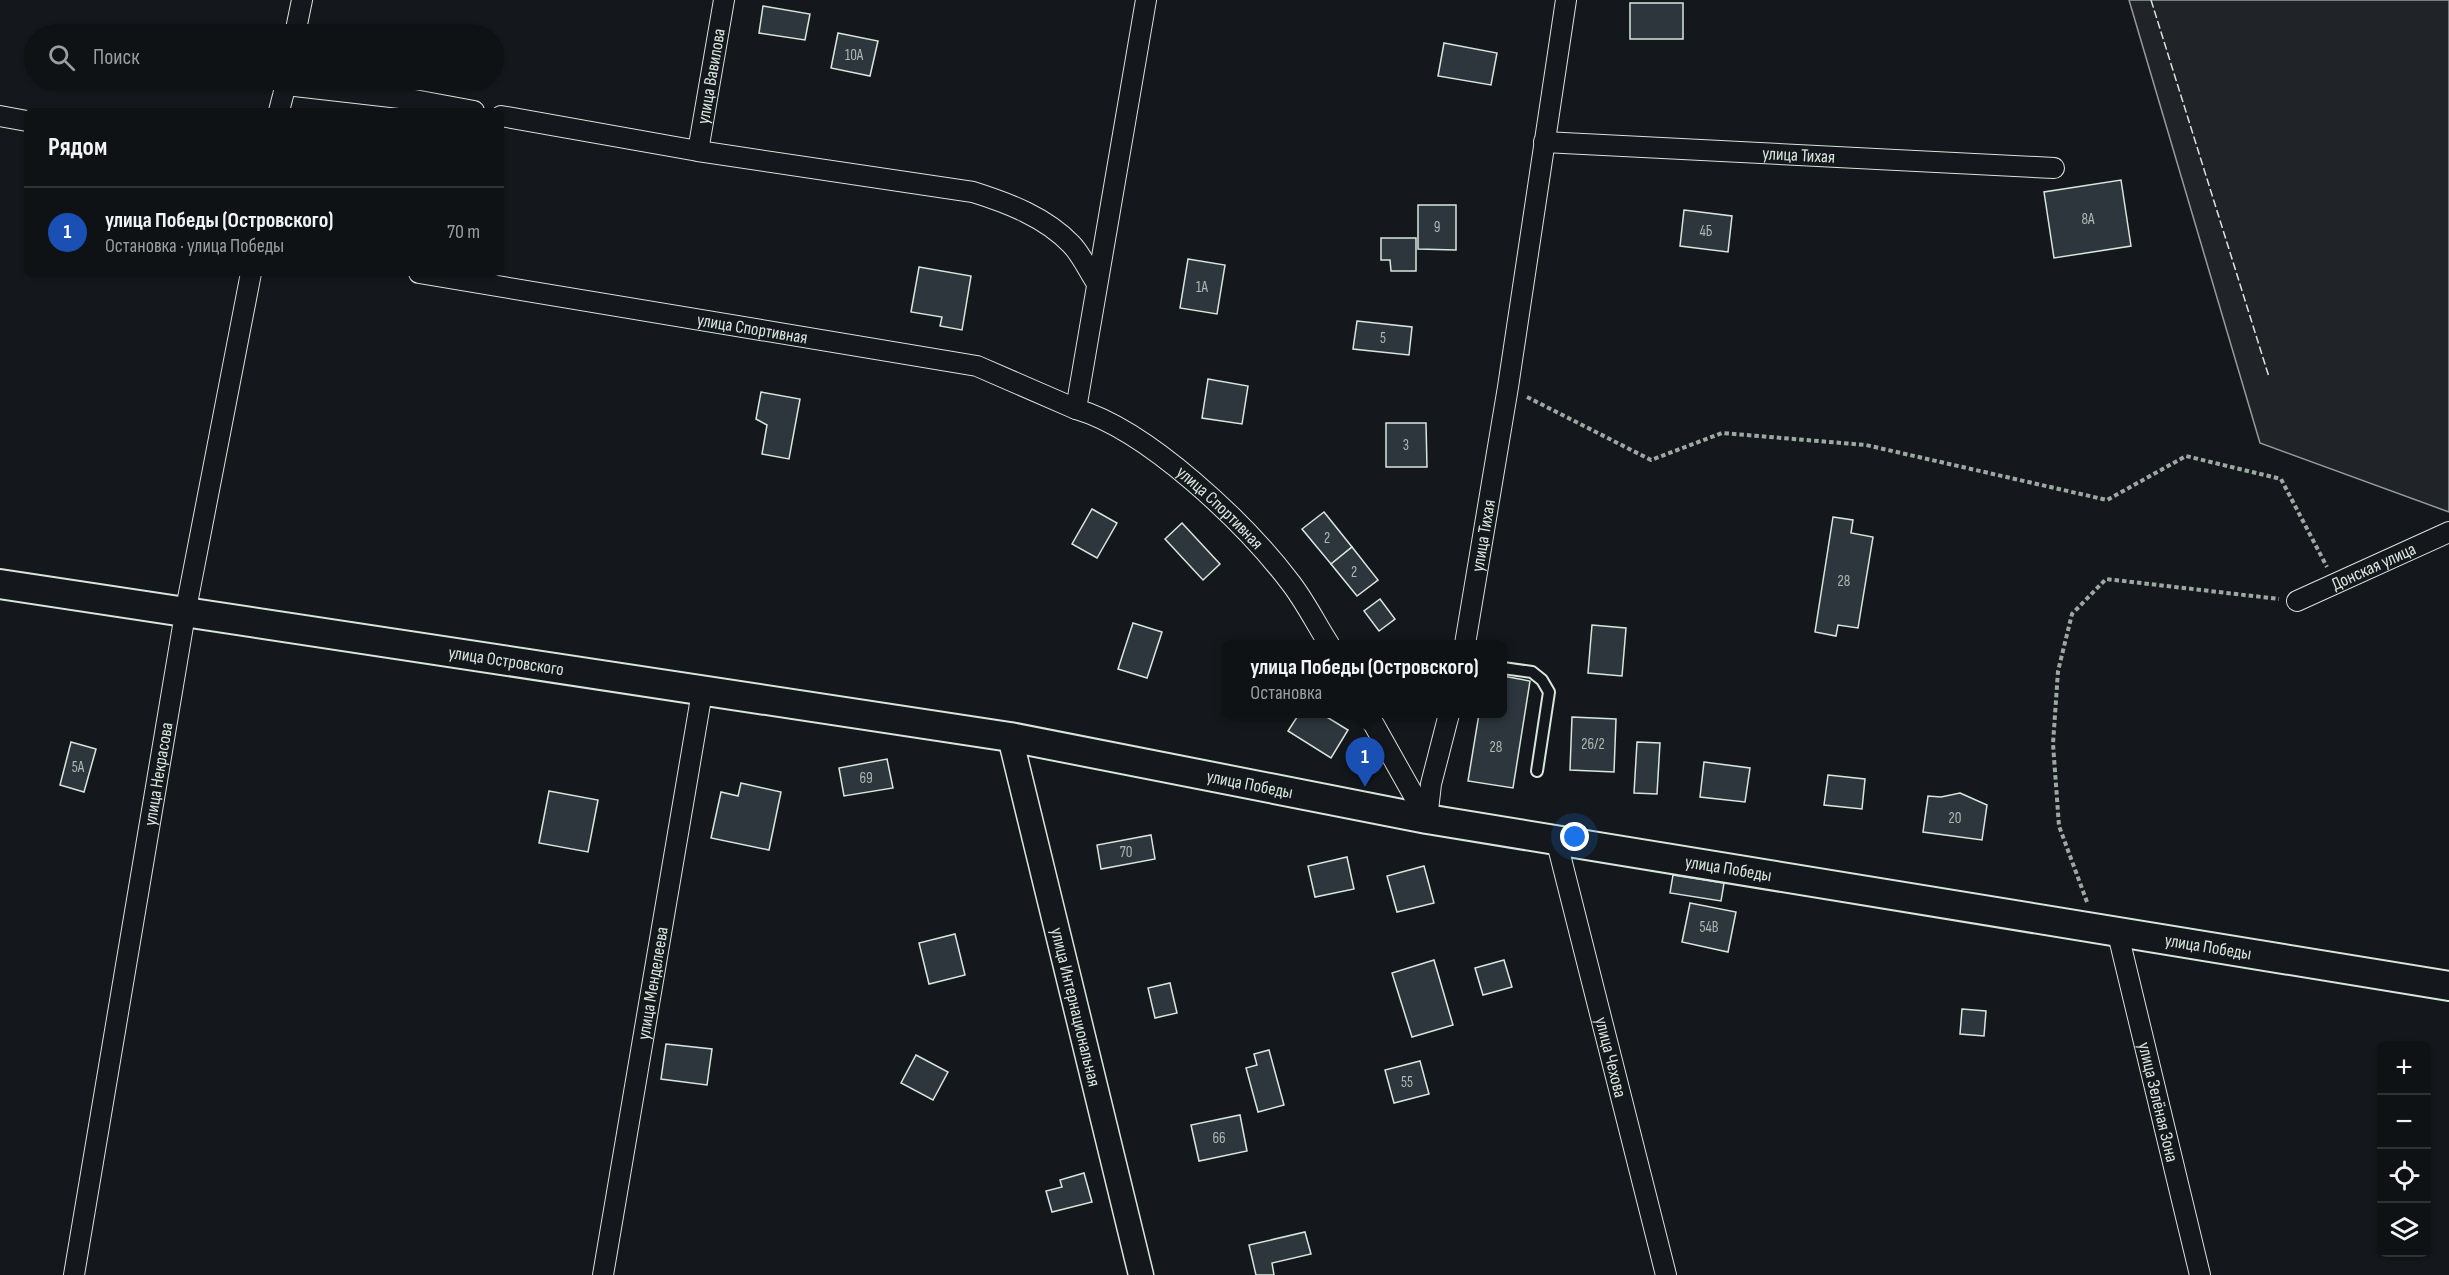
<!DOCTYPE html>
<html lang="ru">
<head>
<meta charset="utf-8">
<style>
  :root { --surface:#0f1215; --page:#181b1e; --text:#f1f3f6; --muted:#9b9ea0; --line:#2f3234; --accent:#d93025 }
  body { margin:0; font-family:"Sofia Sans Condensed",sans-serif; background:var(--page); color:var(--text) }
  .controls { position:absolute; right:18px; bottom:18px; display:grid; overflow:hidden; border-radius:9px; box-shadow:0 2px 4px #0004 }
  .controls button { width:54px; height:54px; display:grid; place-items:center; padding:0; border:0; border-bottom:2px solid var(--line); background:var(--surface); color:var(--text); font:30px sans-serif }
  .you { position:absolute; left:1575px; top:837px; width:21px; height:21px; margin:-15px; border:4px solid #fff; border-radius:50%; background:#1a73e8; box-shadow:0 0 0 9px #1a73e833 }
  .badge { display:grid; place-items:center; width:39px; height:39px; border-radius:50%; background:var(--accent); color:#fff; font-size:20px; font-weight:700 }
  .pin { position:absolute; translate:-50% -50px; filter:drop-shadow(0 2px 3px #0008) }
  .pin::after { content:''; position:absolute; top:32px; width:21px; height:18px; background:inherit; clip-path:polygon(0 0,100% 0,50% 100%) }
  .popup { position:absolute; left:1222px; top:640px; width:285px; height:78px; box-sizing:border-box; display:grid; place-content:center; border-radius:9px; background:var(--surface); filter:drop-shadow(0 2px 4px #0005); font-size:20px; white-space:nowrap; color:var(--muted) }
  .popup b { font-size:22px; color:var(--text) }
  .popup::after { content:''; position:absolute; left:50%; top:100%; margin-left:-12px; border:12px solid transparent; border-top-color:var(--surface) }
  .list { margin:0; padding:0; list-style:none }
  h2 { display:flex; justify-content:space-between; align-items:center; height:78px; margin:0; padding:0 24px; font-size:26px }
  h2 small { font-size:20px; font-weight:400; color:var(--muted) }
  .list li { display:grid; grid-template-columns:39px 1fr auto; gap:18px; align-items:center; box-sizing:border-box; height:90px; padding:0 24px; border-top:2px solid var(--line) }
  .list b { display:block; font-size:22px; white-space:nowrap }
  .list p { margin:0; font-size:20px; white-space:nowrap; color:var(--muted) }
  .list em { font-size:20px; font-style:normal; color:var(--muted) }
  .icon { flex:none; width:33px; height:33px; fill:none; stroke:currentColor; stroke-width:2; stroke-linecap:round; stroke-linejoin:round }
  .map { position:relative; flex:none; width:2449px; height:1275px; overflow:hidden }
  .search { position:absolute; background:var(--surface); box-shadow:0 2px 4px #0004; left:24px; top:24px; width:480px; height:66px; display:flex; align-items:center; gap:15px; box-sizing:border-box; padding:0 21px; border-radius:33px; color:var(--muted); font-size:22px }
  .panel { position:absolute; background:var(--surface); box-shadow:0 2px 4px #0004; left:24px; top:108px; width:480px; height:168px; border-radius:9px }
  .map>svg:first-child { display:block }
  .green { fill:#202428; stroke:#939e99; stroke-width:1.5 }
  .building { fill:#2c363c; stroke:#d8e6dc; stroke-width:1.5 }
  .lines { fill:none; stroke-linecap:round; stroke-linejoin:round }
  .service-casing { stroke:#d8e6dc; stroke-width:14 }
  .minor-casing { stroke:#d8e6dc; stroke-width:22 }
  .tertiary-casing { stroke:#d8e6dc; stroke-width:27 }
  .secondary-casing { stroke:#d8e6dc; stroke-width:32 }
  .path { stroke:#9da8a2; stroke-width:4; stroke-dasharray:4.5 3; stroke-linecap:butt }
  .service { stroke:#14181c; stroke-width:10 }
  .minor { stroke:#14181c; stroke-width:20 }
  .tertiary { stroke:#14181c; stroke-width:24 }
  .secondary { stroke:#14181c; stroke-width:28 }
  .fence { stroke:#d8e6dc; stroke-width:1.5; stroke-dasharray:8 3; stroke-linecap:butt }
  .labels { text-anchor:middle; stroke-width:4.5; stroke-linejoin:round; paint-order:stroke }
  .number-label { font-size:15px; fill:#adbab4 }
  .street-label { font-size:18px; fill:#d8e6dc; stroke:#14181c }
</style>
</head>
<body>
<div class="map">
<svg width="2449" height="1275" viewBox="0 0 2449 1275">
  <rect width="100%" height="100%" fill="#14181c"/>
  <path class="green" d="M2129,0H2449V512L2260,443Z"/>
  <g class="building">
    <rect x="1630" y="3" width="53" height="36"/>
    <path d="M763,6L810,14L805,40L759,33Z"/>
    <path d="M838,33L878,41L870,76L831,68Z"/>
    <path d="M1444,43L1497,53L1491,85L1438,76Z"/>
    <path d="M2121,180L2131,246L2054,258L2044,192Z"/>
    <path d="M1418,205H1456V250L1418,249Z"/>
    <path d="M1684,210L1732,216L1728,252L1680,246Z"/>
    <path d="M1381,238H1416V271H1391L1390,260H1381Z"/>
    <path d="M1188,259L1225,265L1217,314L1180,308Z"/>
    <path d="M919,267L971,276L962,330L940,326L942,317L911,312Z"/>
    <path d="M1357,321L1412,327L1409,355L1353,349Z"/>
    <path d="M1208,379L1248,386L1242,424L1202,418Z"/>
    <path d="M761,392L800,399L789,459L762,454L767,425L756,419Z"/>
    <path d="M1386,423H1426L1427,467H1386Z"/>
    <path d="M1092,509L1117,523L1097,558L1072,544Z"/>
    <path d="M1324,512L1352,547L1331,564L1302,529Z"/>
    <path d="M1833,517L1853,520L1851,533L1873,537L1858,628L1838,625L1836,636L1815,632Z"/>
    <path d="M1182,523L1220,564L1203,580L1165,539Z"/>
    <path d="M1352,547L1378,580L1357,596L1331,564Z"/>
    <path d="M1380,599L1395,619L1379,631L1364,611Z"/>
    <path d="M1133,623L1162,632L1147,678L1118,669Z"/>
    <path d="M1592,625L1626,628L1622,676L1588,673Z"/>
    <path d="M1503,676L1530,681L1513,788L1468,781L1479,714H1503Z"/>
    <path d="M1299,714H1322L1348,730L1331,758L1288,731Z"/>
    <path d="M1572,717L1616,719L1614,772L1570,770Z"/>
    <path d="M71,742L96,749L84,792L60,785Z"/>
    <path d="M1637,742L1660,743L1657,794L1634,793Z"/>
    <path d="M887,759L893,788L844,796L839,768Z"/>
    <path d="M1704,762L1750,768L1745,802L1700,797Z"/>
    <path d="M1828,775L1865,779L1862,809L1824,805Z"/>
    <path d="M741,783L781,792L769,850L711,838L721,792L738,796Z"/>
    <path d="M549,791L598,800L588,852L539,843Z"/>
    <path d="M1960,793L1987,805L1982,840L1923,832L1928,796L1941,797Z"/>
    <path d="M1151,835L1155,859L1101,869L1097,845Z"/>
    <path d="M1347,857L1354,889L1315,897L1308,866Z"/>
    <path d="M1424,866L1434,903L1397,912L1387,876Z"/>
    <path d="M1673,875L1724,883L1721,901L1670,893Z"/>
    <path d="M1690,903L1736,912L1728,952L1682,942Z"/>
    <path d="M955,934L965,975L929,984L919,943Z"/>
    <path d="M1434,960L1453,1025L1412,1037L1392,973Z"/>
    <path d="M1504,960L1512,987L1483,995L1475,968Z"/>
    <path d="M1170,983L1177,1013L1155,1018L1148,988Z"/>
    <path d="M1962,1009L1986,1011L1984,1036L1960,1034Z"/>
    <path d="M666,1044L712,1049L707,1085L661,1079Z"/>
    <path d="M1269,1050L1284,1105L1258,1112L1246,1068L1257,1065L1254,1054Z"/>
    <path d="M916,1055L948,1072L933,1100L901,1083Z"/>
    <path d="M1420,1061L1429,1094L1394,1103L1385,1070Z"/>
    <path d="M1240,1115L1247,1151L1199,1161L1191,1125Z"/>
    <path d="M1084,1173L1092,1202L1052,1212L1046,1191L1062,1187L1060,1180Z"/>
    <path d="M1305,1232L1311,1254L1272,1263L1274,1275H1256L1249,1245Z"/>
  </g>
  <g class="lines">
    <g class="service-casing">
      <path id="service" d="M1503,668L1532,672L1542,680L1549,692L1537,771"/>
    </g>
    <g class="minor-casing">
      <g id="minor">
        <path id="s1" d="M1146,0L1076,409C1148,430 1245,523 1290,582C1305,601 1316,624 1329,644"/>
        <path d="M295,34L302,0"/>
        <path d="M286,85L409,99L474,111"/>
        <path d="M279,111L287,80"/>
        <path d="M0,116L27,121"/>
        <path d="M501,116L698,151L973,192C1008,203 1045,217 1071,244C1081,254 1088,270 1096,282"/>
        <path id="s2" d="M1544,142L2054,168"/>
        <path id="s3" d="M698,151L724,0"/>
        <path id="s4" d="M419,273L977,366L1076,409"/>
        <path id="s5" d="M2297,601L2449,532"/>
        <path id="s6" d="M1465,644L1508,387L1566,0"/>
        <path d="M1368,714L1427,819"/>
        <path d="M1427,819L1431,784L1449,714"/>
        <path id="s7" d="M1556,839L1666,1275"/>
        <path id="s8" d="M2117,930L2200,1275"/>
        <path id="s9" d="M74,1275L185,614L251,273"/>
        <path id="s10" d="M603,1275L702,692"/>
      </g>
    </g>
    <g class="tertiary-casing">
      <g id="tertiary">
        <path id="s11" d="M1010,737L1141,1275"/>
      </g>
    </g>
    <g class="secondary-casing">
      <g id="secondary">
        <path id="s12" d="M0,584L1010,737L1427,819L2449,986"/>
      </g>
    </g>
    <g class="path">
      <path d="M1527,397L1651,460L1722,433L1866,445L2107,500L2186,456L2281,479L2327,567"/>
      <path d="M2087,902L2059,826L2053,744L2058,671L2072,614L2106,579L2279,599"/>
    </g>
    <use href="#service" class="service"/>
    <use href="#minor" class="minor"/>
    <use href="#tertiary" class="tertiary"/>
    <use href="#secondary" class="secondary"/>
    <path class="fence" d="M2151,0L2269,377"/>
  </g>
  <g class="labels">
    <g class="number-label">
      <text x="854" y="60">10А</text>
      <text x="2088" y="224">8А</text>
      <text x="1437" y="232">9</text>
      <text x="1706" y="236">4Б</text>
      <text x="1202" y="292">1А</text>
      <text x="1383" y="343">5</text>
      <text x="1406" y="450">3</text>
      <text x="1327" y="543">2</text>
      <text x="1354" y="577">2</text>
      <text x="1844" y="586">28</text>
      <text x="1593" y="749">26/2</text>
      <text x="1496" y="752">28</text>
      <text x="78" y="772">5А</text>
      <text x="866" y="783">69</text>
      <text x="1955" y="823">20</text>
      <text x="1126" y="857">70</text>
      <text x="1709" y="932">54В</text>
      <text x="1407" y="1087">55</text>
      <text x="1219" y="1143">66</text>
    </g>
    <g class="street-label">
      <text dy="6" stroke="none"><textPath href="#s3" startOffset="76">улица Вавилова</textPath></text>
      <text dy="6" stroke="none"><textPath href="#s2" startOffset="255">улица Тихая</textPath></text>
      <text dy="6" stroke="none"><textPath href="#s4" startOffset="338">улица Спортивная</textPath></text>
      <text dy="6" stroke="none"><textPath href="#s1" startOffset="591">улица Спортивная</textPath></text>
      <text dy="6" stroke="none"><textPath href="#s6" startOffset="110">улица Тихая</textPath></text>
      <text dy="6" stroke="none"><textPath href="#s5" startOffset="84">Донская улица</textPath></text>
      <text dy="6" stroke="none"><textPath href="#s12" startOffset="512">улица Островского</textPath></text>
      <text dy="6" stroke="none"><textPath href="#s9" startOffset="508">улица Некрасова</textPath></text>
      <text dy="6" stroke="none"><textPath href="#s12" startOffset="1266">улица Победы</textPath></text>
      <text dy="6" stroke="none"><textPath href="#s12" startOffset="1752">улица Победы</textPath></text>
      <text dy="6" stroke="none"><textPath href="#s12" startOffset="2238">улица Победы</textPath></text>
      <text dy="6" stroke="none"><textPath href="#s10" startOffset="296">улица Менделеева</textPath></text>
      <text dy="6" stroke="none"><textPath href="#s11" startOffset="278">улица Интернациональная</textPath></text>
      <text dy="6" stroke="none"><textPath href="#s7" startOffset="225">улица Чехова</textPath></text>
      <text dy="6" stroke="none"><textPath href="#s8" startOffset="177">улица Зелёная Зона</textPath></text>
    </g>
  </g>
</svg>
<div class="controls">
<button>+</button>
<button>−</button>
<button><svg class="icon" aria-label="locate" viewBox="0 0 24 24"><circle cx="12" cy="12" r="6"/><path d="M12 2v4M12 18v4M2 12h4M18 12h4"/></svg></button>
<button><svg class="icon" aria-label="layers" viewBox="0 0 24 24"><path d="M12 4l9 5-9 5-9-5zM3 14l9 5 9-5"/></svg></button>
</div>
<div class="you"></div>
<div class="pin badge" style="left:1365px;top:787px;background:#1a4fb4">1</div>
<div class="popup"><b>улица Победы (Островского)</b>Остановка</div>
<div class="search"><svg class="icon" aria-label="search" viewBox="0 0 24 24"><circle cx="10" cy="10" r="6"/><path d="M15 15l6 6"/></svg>Поиск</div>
<section class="panel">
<h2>Рядом<small></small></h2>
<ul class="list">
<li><span class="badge" style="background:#1a4fb4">1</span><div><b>улица Победы (Островского)</b><p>Остановка · улица Победы</p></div><em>70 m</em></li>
</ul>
</section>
</div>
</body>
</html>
